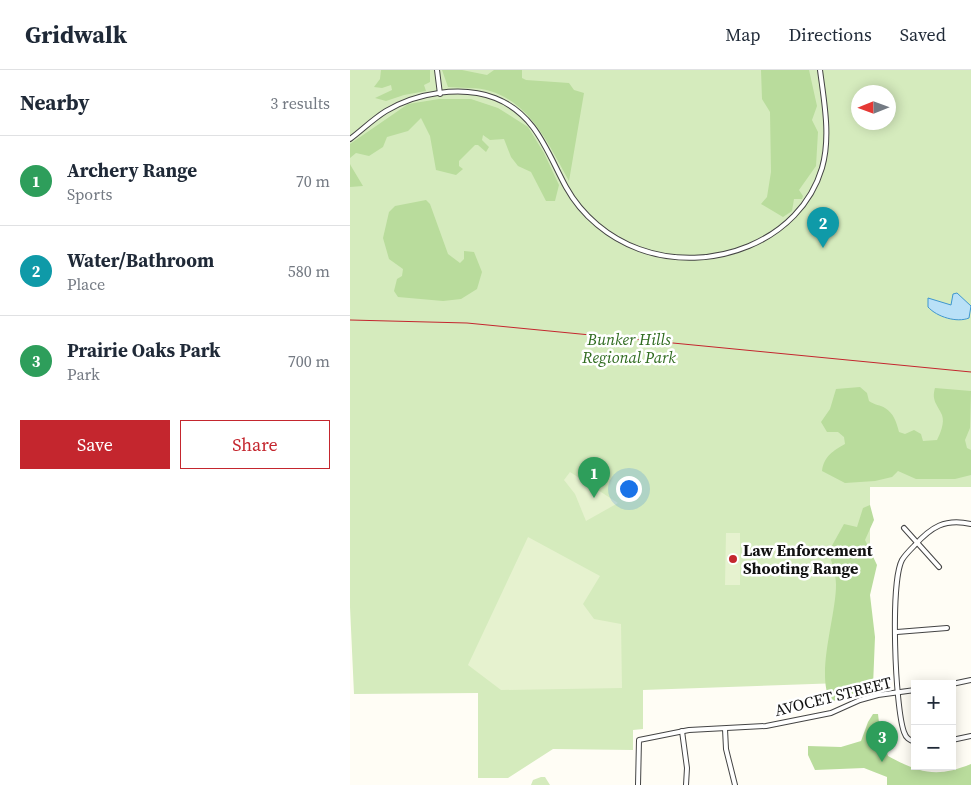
<!DOCTYPE html>
<html lang="en">
<head>
<meta charset="utf-8">
<style>
  :root { --surface:#fff; --page:#f6f6f7; --text:#1f2937; --muted:#747a83; --line:#e0e1e3; --accent:#c4262e }
  body { margin:0; font-family:"Source Serif 4",serif; background:var(--page); color:var(--text) }
  .controls { position:absolute; right:15px; bottom:15px; display:grid; overflow:hidden; border-radius:0px; box-shadow:0 2px 12px #0003 }
  .controls button { width:45px; height:45px; display:grid; place-items:center; padding:0; border:0; border-bottom:1px solid var(--line); background:var(--surface); color:var(--text); font:25px sans-serif }
  .compass { position:absolute; left:501px; top:15px; width:45px; height:45px; border-radius:50%; background:var(--surface); box-shadow:0 2px 12px #0003; rotate:269deg }
  .you { position:absolute; left:278px; top:418px; width:18px; height:18px; margin:-12px; border:4px solid #fff; border-radius:50%; background:#1a73e8; box-shadow:0 0 0 8px #1a73e833 }
  .badge { display:grid; place-items:center; width:32px; height:32px; border-radius:50%; background:var(--accent); color:#fff; font-size:16px; font-weight:700 }
  .pin { position:absolute; translate:-50% -41px; filter:drop-shadow(0 1px 2px #0008) }
  .pin::after { content:''; position:absolute; top:26px; width:18px; height:15px; background:inherit; clip-path:polygon(0 0,100% 0,50% 100%) }
  .list { margin:0; padding:0; list-style:none }
  h2 { display:flex; justify-content:space-between; align-items:center; height:65px; margin:0; padding:0 20px; font-size:21px }
  h2 small { font-size:16px; font-weight:400; color:var(--muted) }
  .list li { display:grid; grid-template-columns:32px 1fr auto; gap:15px; align-items:center; box-sizing:border-box; height:90px; padding:0 20px; border-top:1px solid var(--line) }
  .list b { display:block; font-size:19px; white-space:nowrap }
  .list p { margin:0; font-size:16px; white-space:nowrap; color:var(--muted) }
  .list em { font-size:16px; font-style:normal; color:var(--muted) }
  .actions { display:flex; gap:10px; padding:15px 20px }
  .actions a { flex:1; padding:11px 0; border:1px solid var(--accent); border-radius:0px; text-align:center; font-size:18px; color:var(--accent) }
  .actions .main { background:var(--accent); color:#fff }
  .map { position:relative; flex:none; width:621px; height:715px; overflow:hidden }
  header { display:flex; align-items:center; gap:30px; box-sizing:border-box; height:70px; padding:0 25px; background:var(--surface); border-bottom:1px solid var(--line) }
  header strong { font-size:24px }
  nav { display:flex; gap:28px; margin-inline-start:auto; font-size:18px }
  main { display:flex }
  aside { flex:1; background:var(--surface) }
  .map>svg:first-child { display:block }
  .green { fill:#d5ebbd; fill-rule:evenodd }
  .forest { fill:#b9dc9c }
  .pitch { fill:#e6f2cf }
  .water { fill:#b9e0f7; stroke:#3f96cf }
  .lines { fill:none; stroke-linecap:round; stroke-linejoin:round }
  .minor-casing { stroke:#444; stroke-width:6 }
  .minor { stroke:#fff; stroke-width:4 }
  .rail { stroke:#c4262e; stroke-width:1 }
  .poi-dot { fill:#c4262e; stroke:#fff; stroke-width:2 }
  .labels { text-anchor:middle; stroke-width:5; stroke-linejoin:round; paint-order:stroke }
  .park-label { font-size:16px; font-style:italic; fill:#2f6b1f; stroke:#fff }
  .poi-label { font-size:16px; font-weight:bold; fill:#111; stroke:#fff; text-anchor:start }
  .street-label { font-size:16px; fill:#111; stroke:#fff }
</style>
</head>
<body>
<header>
<strong>Gridwalk</strong>
<nav><a>Map</a><a>Directions</a><a>Saved</a></nav>
</header>
<main>
<aside>
<h2>Nearby<small>3 results</small></h2>
<ul class="list">
<li><span class="badge" style="background:#2e9e5b">1</span><div><b>Archery Range</b><p>Sports</p></div><em>70 m</em></li>
<li><span class="badge" style="background:#0f9aa8">2</span><div><b>Water/Bathroom</b><p>Place</p></div><em>580 m</em></li>
<li><span class="badge" style="background:#2e9e5b">3</span><div><b>Prairie Oaks Park</b><p>Park</p></div><em>700 m</em></li>
</ul>
<div class="actions"><a class="main">Save</a><a>Share</a></div>
</aside>
<div class="map">
<svg width="621" height="715" viewBox="0 0 621 715">
  <rect width="100%" height="100%" fill="#fffdf5"/>
  <g class="green">
    <path d="M0,0H621V417H520V612L293,620V659L283,660V680L203,679L158,708H128V623L4,624L0,537ZM508,22H538V52H508Z"/>
    <path d="M191,707H195L200,715H181L183,710Z"/>
  </g>
  <g class="forest">
    <path d="M31,0H80V12L74,15L76,21L54,25L36,31L25,28L42,20L41,15L32,18L24,17L30,9Z"/>
    <path d="M92,0H112L137,5L144,0H172V8L176,10L219,13L224,20L234,23L219,111C200,77 181,33 140,21C128,17 111,18 98,17Z"/>
    <path d="M411,0H459L467,36L462,50L468,62L466,96L449,120L453,126L452,129H444L442,141L433,147L411,134L417,127L421,102L420,42L412,29Z"/>
    <path d="M89,29H121L148,38L178,57L194,83L209,115L205,131H196L181,102L168,96L161,87L154,69L140,70L133,65L132,70L139,77L136,82L128,75H125L109,91V96L113,99L106,105L86,100L80,66L71,48L58,61L37,67L33,77L19,86L6,83L0,88V74L58,34Z"/>
    <path d="M0,94L1,96L13,116L0,117Z"/>
    <path d="M76,130L80,134L98,184L110,193L114,189V181L124,182L132,202L127,219L111,229L93,231L48,227L44,221L47,209L52,206L53,199L39,189L33,168L39,142L45,136Z"/>
    <path d="M510,317L517,323L519,331C524,335 531,335 535,338C544,344 546,351 549,362L555,364L564,360L571,364L573,371L587,370C590,364 595,353 592,345C588,335 581,331 585,318L621,321L620,358L615,370L617,378L621,380V405L605,409H566L548,401L542,407L525,411L495,413L472,401C474,386 483,381 495,374L494,367L488,362H477L471,352L480,339L486,319Z"/>
    <path d="M520,435L524,450L515,470L527,495L520,525L525,567L523,616L481,632C465,605 486,547 486,515C486,504 481,492 479,481L494,454L507,457L513,438Z"/>
    <path d="M523,644H528L530,661L538,686C569,703 587,708 621,694V715H537V707L514,698L465,700L458,685V676L491,677L511,671L518,652Z"/>
  </g>
  <g class="pitch">
    <path d="M220,402L268,433L236,451L225,424L214,410Z"/>
    <path d="M376,463H390V515H375Z"/>
    <path d="M178,467L250,506L233,534L244,549L271,554L272,618L151,620L118,595Z"/>
  </g>
  <path class="water" d="M607,223L621,236L619,248C607,253 587,247 578,237V228L601,235L603,224Z"/>
  <g class="lines">
    <g class="minor-casing">
      <g id="minor">
        <path d="M87,0L90,24"/>
        <path d="M0,69C12,60 23,49 36,41C66,23 111,15 145,28C186,44 197,82 216,117C232,146 259,168 289,179C360,205 450,172 472,98C481,67 474,31 470,0"/>
        <path d="M554,458L589,497"/>
        <path d="M547,562L597,558"/>
        <path d="M602,614L621,610"/>
        <path d="M375,659L376,679L385,715"/>
        <path d="M332,661L337,698L336,715"/>
        <path d="M602,670L621,666"/>
        <path d="M565,672C559,670 556,668 554,662C545,637 540,513 552,490C555,485 560,480 564,476C581,457 595,448 621,454"/>
        <path d="M288,715L289,670L339,660L416,656L481,643L510,630L528,625L565,620"/>
      </g>
    </g>
    <use href="#minor" class="minor"/>
    <path class="rail" d="M0,250L117,253L621,302"/>
  </g>
  <circle class="poi-dot" cx="383" cy="489" r="5"/>
  <g class="labels">
    <g class="park-label">
      <text x="279" y="275">Bunker Hills<tspan x="279" dy="18">Regional Park</tspan></text>
    </g>
    <g class="poi-label">
      <text x="393" y="486">Law Enforcement<tspan x="393" dy="18">Shooting Range</tspan></text>
    </g>
    <g class="street-label">
      <text transform="translate(483 626) rotate(-14)" y="6">AVOCET STREET</text>
    </g>
  </g>
</svg>
<div class="controls">
<button>+</button>
<button>−</button>
</div>
<svg class="compass" viewBox="-18 -18 36 36"><path d="M0-13l5 13h-10z" fill="#e53935"/><path d="M0 13l5-13h-10z" fill="#747a83"/></svg>
<div class="you"></div>
<div class="pin badge" style="left:244px;top:428px;background:#2e9e5b">1</div>
<div class="pin badge" style="left:473px;top:178px;background:#0f9aa8">2</div>
<div class="pin badge" style="left:532px;top:692px;background:#2e9e5b">3</div>
</div>
</main>
</body>
</html>
